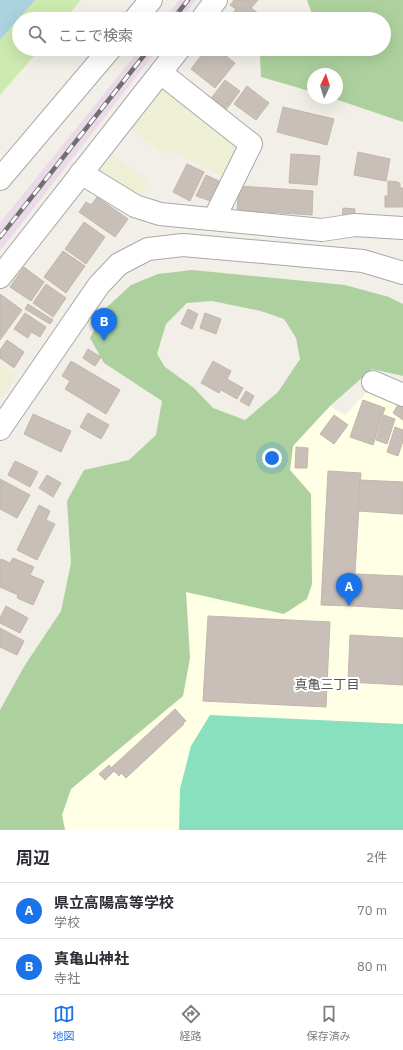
<!DOCTYPE html>
<html lang="ja">
<head>
<meta charset="utf-8">
<style>
  :root { --surface:#fff; --page:#f7f7f7; --text:#2b2b33; --muted:#7c7c81; --line:#e1e1e2; --accent:#1a73e8 }
  body { margin:0; font-family:"IBM Plex Sans","Noto Sans JP",sans-serif; background:var(--page); color:var(--text) }
  .compass { position:absolute; left:307px; top:68px; width:36px; height:36px; border-radius:50%; background:var(--surface); box-shadow:0 4px 16px #0002; rotate:4deg }
  .you { position:absolute; left:272px; top:458px; width:14px; height:14px; margin:-10px; border:3px solid #fff; border-radius:50%; background:#1a73e8; box-shadow:0 0 0 6px #1a73e833 }
  .badge { display:grid; place-items:center; width:26px; height:26px; border-radius:50%; background:var(--accent); color:#fff; font-size:13px; font-weight:700 }
  .pin { position:absolute; translate:-50% -33px; filter:drop-shadow(0 1px 2px #0008) }
  .pin::after { content:''; position:absolute; top:21px; width:14px; height:12px; background:inherit; clip-path:polygon(0 0,100% 0,50% 100%) }
  .list { margin:0; padding:0; list-style:none }
  h2 { display:flex; justify-content:space-between; align-items:center; height:52px; margin:0; padding:0 16px; font-size:17px }
  h2 small { font-size:13px; font-weight:400; color:var(--muted) }
  .list li { display:grid; grid-template-columns:26px 1fr auto; gap:12px; align-items:center; box-sizing:border-box; height:56px; padding:0 16px; border-top:1px solid var(--line) }
  .list b { display:block; font-size:15px; white-space:nowrap }
  .list p { margin:0; font-size:13px; white-space:nowrap; color:var(--muted) }
  .list em { font-size:13px; font-style:normal; color:var(--muted) }
  .icon { flex:none; width:22px; height:22px; fill:none; stroke:currentColor; stroke-width:2; stroke-linecap:round; stroke-linejoin:round }
  .map { position:relative; flex:none; width:403px; height:830px; overflow:hidden }
  .search { position:absolute; background:var(--surface); box-shadow:0 4px 16px #0002; left:12px; right:12px; top:12px; height:44px; display:flex; align-items:center; gap:10px; box-sizing:border-box; padding:0 14px; border-radius:22px; color:var(--muted); font-size:15px }
  .sheet { height:164px; background:var(--surface) }
  nav { display:flex; justify-content:space-around; align-items:center; box-sizing:border-box; height:56px; border-top:1px solid var(--line); background:var(--surface); font-size:11px; color:var(--muted) }
  nav a { display:grid; justify-items:center; gap:2px }
  nav .on { color:var(--accent) }
  .map>svg:first-child { display:block }
  .industrial { fill:#ebdbe8 }
  .education { fill:#ffffe5 }
  .farmland { fill:#eef0d5 }
  .grass { fill:#cdebb0 }
  .forest { fill:#add19e; fill-rule:evenodd }
  .pitch { fill:#88e0be }
  .water { fill:#aad3df }
  .building { fill:#c7bfb8; stroke:#c4b6ab }
  .lines { fill:none; stroke-linecap:round; stroke-linejoin:round }
  .minor-casing { stroke:#a9a9a9; stroke-width:24 }
  .minor { stroke:#fff; stroke-width:22 }
  .rail-casing { stroke:#707070; stroke-width:4.5 }
  .rail { stroke:#fff; stroke-width:3; stroke-dasharray:9; stroke-linecap:butt }
  .labels { text-anchor:middle; stroke-width:4; stroke-linejoin:round; paint-order:stroke }
  .neighbourhood-label { font-size:13px; fill:#555; stroke:#fff }
</style>
</head>
<body>
<div class="map">
<svg width="403" height="830" viewBox="0 0 403 830">
  <rect width="100%" height="100%" fill="#f2efe9"/>
  <g class="industrial">
    <path d="M179,0H196L181,19H164Z"/>
    <path d="M140,49H158L0,251V223Z"/>
  </g>
  <path class="education" d="M369,390L403,402V830H65L62,815L71,789L183,696L190,658L186,592L284,613L311,495L290,470L293,446L330,406L345,415Z"/>
  <g class="farmland">
    <path d="M161,85L242,143L228,179L167,149L163,154L129,127Z"/>
    <path d="M109,152L149,181L138,199L95,172Z"/>
    <path d="M0,364L17,375L0,400Z"/>
  </g>
  <path class="grass" d="M35,0H81L65,19H19V49H40L0,95V40Z"/>
  <g class="forest">
    <path d="M307,0H403V122L332,98H337V74H313V92L261,77L260,55L275,49H384V19H307L311,11Z"/>
    <path d="M192,270L345,285L389,297L403,304V376L372,369L330,406L293,446L290,470L311,494L312,584L307,599L284,614L186,592L190,658L183,696L71,789L62,815L65,830H0V710L25,665L61,611L71,563L67,501L84,470L129,460L156,435L162,401L104,363L90,338L106,308L131,285L158,274ZM212,301L261,311L284,319L296,338L300,359L278,392L245,420L213,408L194,388L165,367L157,354L166,324L187,303Z"/>
  </g>
  <path class="pitch" d="M210,715L403,724V830H179L180,789L191,746Z"/>
  <path class="water" d="M0,0H35L0,40Z"/>
  <g class="building">
    <path d="M234,0H258L251,8L262,16L259,19H232L230,17L236,9L230,5Z"/>
    <path d="M206,49H217L235,63L215,88L191,69Z"/>
    <path d="M225,80L240,91L225,111L210,100Z"/>
    <path d="M247,86L269,103L256,120L234,104Z"/>
    <path d="M283,107L334,119L327,145L277,132Z"/>
    <path d="M358,152L390,159L386,181L354,175Z"/>
    <path d="M291,154L320,156L317,185L289,183Z"/>
    <path d="M187,164L204,172L190,201L173,192Z"/>
    <path d="M206,175L223,183L214,202L196,196Z"/>
    <path d="M388,181L398,182V183H400V188H403V207H385V196H388Z"/>
    <path d="M239,186L313,191L312,215L237,210Z"/>
    <path d="M97,197L128,219L115,237L79,212L86,202L91,205Z"/>
    <path d="M343,208L355,209L354,220L342,218Z"/>
    <path d="M84,222L105,237L86,264L65,249Z"/>
    <path d="M63,251L85,266L66,293L44,277Z"/>
    <path d="M24,267L44,282L31,301L10,287Z"/>
    <path d="M46,284L66,298L53,317L33,303Z"/>
    <path d="M0,294L22,310L0,340Z"/>
    <path d="M28,304L53,320L50,324L25,309Z"/>
    <path d="M188,309L198,314L192,329L181,324Z"/>
    <path d="M25,313L46,327L40,337L31,332L28,338L14,329Z"/>
    <path d="M205,313L221,319L216,334L200,328Z"/>
    <path d="M7,340L24,352L14,368L0,358V350Z"/>
    <path d="M88,349L101,357L95,366L83,358Z"/>
    <path d="M71,361L120,390L106,414L65,389L70,381L62,376Z"/>
    <path d="M213,361L231,371L227,379L243,388L237,399L221,390L219,393L201,383Z"/>
    <path d="M246,391L254,396L249,406L240,401Z"/>
    <path d="M363,400L385,408L373,445L350,437Z"/>
    <path d="M399,403L403,406V420L393,413Z"/>
    <path d="M88,413L109,425L101,439L80,427Z"/>
    <path d="M33,414L71,431L61,452L24,434Z"/>
    <path d="M334,415L348,425L334,444L320,434Z"/>
    <path d="M384,415L395,419L387,444L376,440Z"/>
    <path d="M395,427L403,430V441L398,456L387,452Z"/>
    <path d="M296,447L308,448L307,468H295Z"/>
    <path d="M15,461L38,472L30,487L8,475Z"/>
    <path d="M328,471L361,473L353,606L321,605Z"/>
    <path d="M47,475L61,483L53,497L39,488Z"/>
    <path d="M0,479L30,495L17,518L0,509Z"/>
    <path d="M360,480L403,482V514L358,511Z"/>
    <path d="M39,505L50,511L46,520L55,524L37,560L17,550Z"/>
    <path d="M13,558L34,567L30,575L44,581L33,605L17,598L18,595L0,587V561L1,559L10,563Z"/>
    <path d="M355,574L403,576V609L353,606Z"/>
    <path d="M6,606L28,618L20,633L0,623V618Z"/>
    <path d="M208,616L330,622L326,707L203,701Z"/>
    <path d="M0,628L24,641L17,655L0,647Z"/>
    <path d="M350,635L403,638V685L348,682Z"/>
    <path d="M175,709L186,721L183,723L184,724L126,778L121,773L119,776L114,771L105,780L99,774L109,765L111,768Z"/>
  </g>
  <g class="lines">
    <g class="minor-casing">
      <g id="minor">
        <path d="M135,19L151,0"/>
        <path d="M202,19L216,0"/>
        <path d="M161,73L251,144L214,219"/>
        <path d="M81,173L135,206L160,214L322,230L355,225L403,228"/>
        <path d="M0,179L110,49"/>
        <path d="M0,277L179,49"/>
        <path d="M373,382L403,395"/>
        <path d="M0,429L99,285L119,264L148,249L183,245L363,261L403,273"/>
      </g>
    </g>
    <use href="#minor" class="minor"/>
    <g class="rail-casing">
      <g id="rail">
        <path d="M173,19L188,0"/>
        <path d="M0,237L149,49"/>
      </g>
    </g>
    <use href="#rail" class="rail"/>
  </g>
  <g class="labels">
    <g class="neighbourhood-label">
      <text x="327" y="689">真亀三丁目</text>
    </g>
  </g>
</svg>
<svg class="compass" viewBox="-18 -18 36 36"><path d="M0-13l5 13h-10z" fill="#e53935"/><path d="M0 13l5-13h-10z" fill="#7c7c81"/></svg>
<div class="you"></div>
<div class="pin badge" style="left:349px;top:606px">A</div>
<div class="pin badge" style="left:104px;top:341px">B</div>
<div class="search"><svg class="icon" aria-label="search" viewBox="0 0 24 24"><circle cx="10" cy="10" r="6"/><path d="M15 15l6 6"/></svg>ここで検索</div>
</div>
<section class="sheet">
<h2>周辺<small>2件</small></h2>
<ul class="list">
<li><span class="badge">A</span><div><b>県立高陽高等学校</b><p>学校</p></div><em>70 m</em></li>
<li><span class="badge">B</span><div><b>真亀山神社</b><p>寺社</p></div><em>80 m</em></li>
</ul>
</section>
<nav>
<a class="on"><svg class="icon" aria-label="map" viewBox="0 0 24 24"><path d="M3 6l6-2 6 2 6-2v14l-6 2-6-2-6 2zM9 4v14M15 6v14"/></svg>地図</a>
<a><svg class="icon" aria-label="directions" viewBox="0 0 24 24"><path d="M12 3l9 9-9 9-9-9zM9 14v-3h6M13 9l2 2-2 2"/></svg>経路</a>
<a><svg class="icon" aria-label="saved" viewBox="0 0 24 24"><path d="M7 4h10v16l-5-4-5 4z"/></svg>保存済み</a>
</nav>
</body>
</html>
